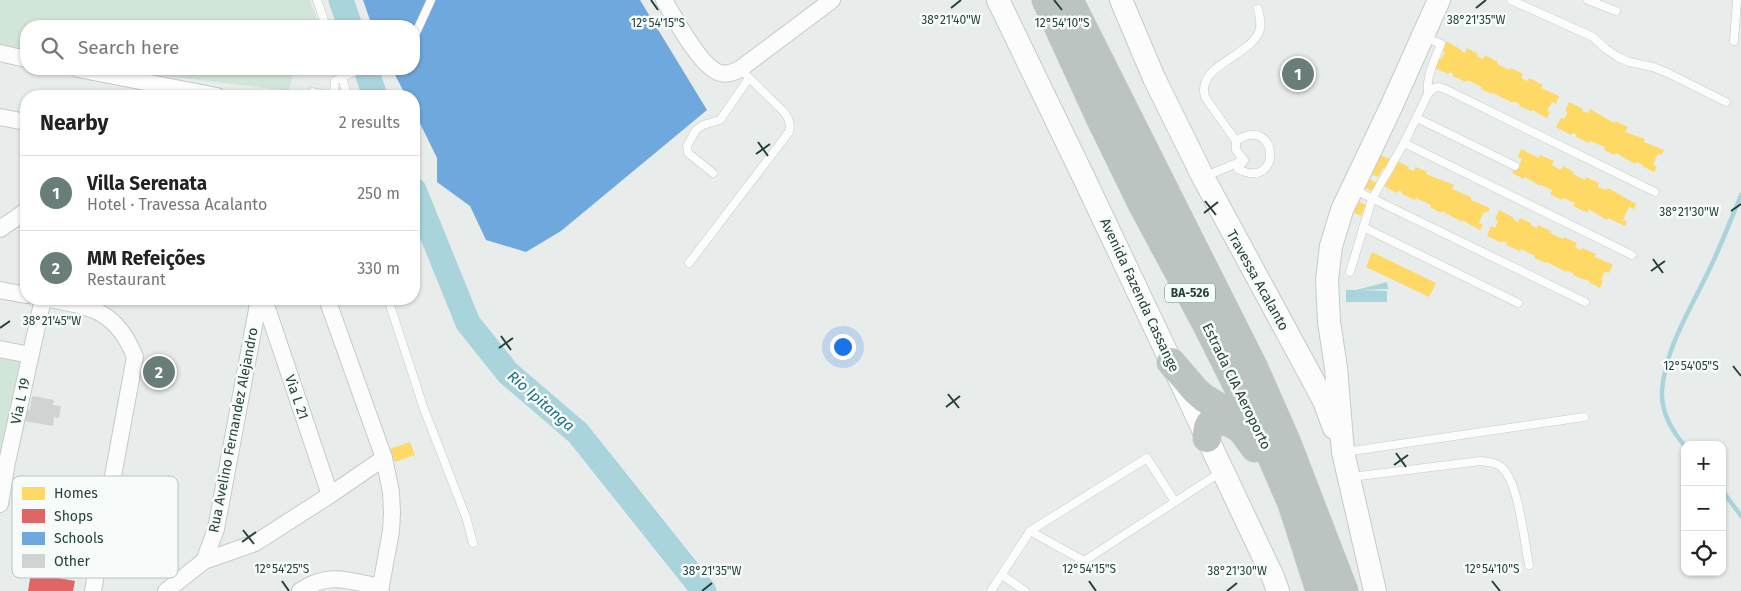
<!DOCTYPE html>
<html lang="en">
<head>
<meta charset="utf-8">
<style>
  :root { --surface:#fff; --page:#f2f2f2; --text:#222; --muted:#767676; --line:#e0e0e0; --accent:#697e78 }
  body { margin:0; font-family:"Fira Sans",sans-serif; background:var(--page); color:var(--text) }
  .controls { position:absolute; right:15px; bottom:15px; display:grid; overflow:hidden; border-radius:10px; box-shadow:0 1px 4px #0004 }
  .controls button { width:45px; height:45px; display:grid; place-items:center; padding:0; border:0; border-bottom:1px solid var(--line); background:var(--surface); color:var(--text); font:25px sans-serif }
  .you { position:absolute; left:842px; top:346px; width:18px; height:18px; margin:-12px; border:4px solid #fff; border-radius:50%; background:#1a73e8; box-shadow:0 0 0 8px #1a73e833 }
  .badge { display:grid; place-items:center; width:32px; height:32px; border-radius:50%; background:var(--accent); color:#fff; font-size:16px; font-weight:700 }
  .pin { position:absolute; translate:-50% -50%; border:2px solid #fff; box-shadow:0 1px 5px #0006 }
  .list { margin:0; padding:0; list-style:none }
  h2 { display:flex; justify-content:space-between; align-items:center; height:65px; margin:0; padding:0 20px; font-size:21px }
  h2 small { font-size:16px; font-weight:400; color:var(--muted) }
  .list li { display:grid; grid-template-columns:32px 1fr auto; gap:15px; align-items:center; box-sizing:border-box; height:75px; padding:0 20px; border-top:1px solid var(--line) }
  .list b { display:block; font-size:19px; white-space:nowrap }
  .list p { margin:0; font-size:16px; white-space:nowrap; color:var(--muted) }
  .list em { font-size:16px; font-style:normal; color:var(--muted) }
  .icon { flex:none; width:28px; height:28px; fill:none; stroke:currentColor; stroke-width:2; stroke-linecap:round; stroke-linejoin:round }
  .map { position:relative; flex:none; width:1741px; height:591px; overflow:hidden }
  .search { position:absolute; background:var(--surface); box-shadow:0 1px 4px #0004; left:20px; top:20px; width:400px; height:55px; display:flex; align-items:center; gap:12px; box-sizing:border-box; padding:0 18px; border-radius:20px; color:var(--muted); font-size:19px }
  .panel { position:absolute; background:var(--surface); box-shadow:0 1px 4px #0004; left:20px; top:90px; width:400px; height:215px; border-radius:20px }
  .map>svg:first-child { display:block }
  .green { fill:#d1e6d8 }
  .water { fill:#a9d4db }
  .homes { fill:#ffd966 }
  .shops { fill:#e06666 }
  .schools { fill:#6fa8dc }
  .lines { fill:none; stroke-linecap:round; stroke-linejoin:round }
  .stream { stroke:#a9d4db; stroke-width:4.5 }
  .river { stroke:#a9d4db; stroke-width:25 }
  .building { fill:#cfd4d2 }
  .lane-casing { stroke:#c5cac8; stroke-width:9 }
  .street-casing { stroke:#c5cac8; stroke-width:18 }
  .secondary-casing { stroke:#c3cbc8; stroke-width:24 }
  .highway-casing { stroke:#c3ccc9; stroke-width:29 }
  .lane { stroke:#fcfcfc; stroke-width:8 }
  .street { stroke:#fcfcfc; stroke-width:16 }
  .secondary { stroke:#fcfcfc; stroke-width:22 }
  .highway { stroke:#bcc4c2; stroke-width:28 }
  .ticks { fill:none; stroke:#24423a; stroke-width:2 }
  .labels { text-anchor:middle; stroke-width:5; stroke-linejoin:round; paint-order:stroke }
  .shield { fill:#f7fbf9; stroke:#637a73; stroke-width:1 }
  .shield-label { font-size:12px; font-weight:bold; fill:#24423a }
  .street-label { font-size:14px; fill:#24423a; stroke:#f7fbf9 }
  .water-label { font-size:15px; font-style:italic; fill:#1c6f80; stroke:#f7fbf9 }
  .key { fill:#f7fbf9; stroke:#b8c4c0; stroke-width:1 }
  .key-label { font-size:14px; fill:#24423a }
  .ticks-label { font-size:12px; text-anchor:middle; fill:#24423a; stroke:#f7fbf9; stroke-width:5; stroke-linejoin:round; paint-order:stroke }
</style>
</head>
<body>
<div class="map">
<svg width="1741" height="591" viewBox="0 0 1741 591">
  <rect width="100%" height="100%" fill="#e8edeb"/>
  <g class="green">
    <path d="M0,0H310L319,26H26V58L0,55Z"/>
    <path d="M110,69H313L293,73L289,91Z"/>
    <path d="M0,351L34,358L0,497Z"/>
  </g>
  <path class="water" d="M1387,282L1388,289L1359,290L1387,291V302H1346V290H1356Z"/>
  <g class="homes">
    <path d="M1446,41L1460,49V50L1465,53L1467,48L1478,54L1477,56L1483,59L1485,55L1498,62L1497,64L1510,70L1511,68L1523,74L1521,78L1527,81L1529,78L1543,85L1541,88L1559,96L1556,104L1552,102L1547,111L1550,112L1547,118L1532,110L1531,111L1519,106L1520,104L1513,101V103L1493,93L1492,94L1481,89L1482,87L1467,80L1466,82L1453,76V74L1450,72L1448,74L1433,67L1438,57L1441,59L1445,52L1442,50Z"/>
    <path d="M1569,102L1583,109L1582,111L1588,113L1590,109L1614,123L1615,121L1628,127L1625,132L1645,139L1644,142L1664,150L1662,154L1657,155L1653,165L1657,167L1654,172L1642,166L1643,165L1636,162L1635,164L1616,153L1615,155L1604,150L1605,147L1590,141L1589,143L1576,137V134L1572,133L1571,135L1556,127L1561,118L1564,119L1568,112L1565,111Z"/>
    <path d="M1521,149L1539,158L1540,155L1554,161L1552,165L1561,170L1563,166L1574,172L1573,174L1585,180L1586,177L1599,183L1598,187L1606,190L1608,188L1636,204L1634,209L1629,207L1623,220L1627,222L1625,226L1608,218L1607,220L1588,209V213L1573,206L1575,203L1563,198L1562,200L1550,194L1552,190L1541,185L1540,186L1525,177L1524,179L1512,173L1515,167L1518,168L1522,159L1518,157Z"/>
    <path d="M1380,155L1390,159L1385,170L1383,168L1378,177L1371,174Z"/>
    <path d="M1395,160L1409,167L1408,169L1414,171L1416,167L1427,172L1426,174L1454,185L1452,189L1471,197V200L1490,208L1488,212L1483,213L1479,223L1483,225L1480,230L1462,220V222L1442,211L1441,213L1430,207L1431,205L1416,198L1415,200L1402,194V192L1399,190L1397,193L1382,185L1387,176L1390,177L1394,170L1391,168Z"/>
    <path d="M1369,179L1377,183L1374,192L1365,188Z"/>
    <path d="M1357,201L1366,205L1361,216L1352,212Z"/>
    <path d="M1499,210L1514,218L1513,219L1518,222L1520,218L1531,223V225L1536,228L1538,225L1551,231L1550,233L1563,239L1564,237L1577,243L1575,247L1581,250L1582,248L1596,254L1595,257L1613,265L1609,273L1605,271L1601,280L1603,281L1600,288L1589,282V281L1585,279V280L1573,275V273L1567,270L1566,272L1547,262L1546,263L1534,258L1535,256L1521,249L1520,251L1506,245L1507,243L1503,241L1502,243L1487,236L1491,226L1495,228L1498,221L1495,219Z"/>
    <path d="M1372,252L1436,283L1429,297L1366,267Z"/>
    <path d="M410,442L415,455L395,462L390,449Z"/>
  </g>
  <g class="shops">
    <path d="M144,363L158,364L174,367L175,369L173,380L154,378L155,374H145V376L142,375Z"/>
    <path d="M31,573L75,581L73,591H28Z"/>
  </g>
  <path class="schools" d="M363,0H640L707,110L561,231L526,252L486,240L470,206L437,182V158L414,111V96H406L392,69H414V26H372Z"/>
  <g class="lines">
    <g class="stream">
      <path d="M1685,446C1671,430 1661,412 1662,391C1665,347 1693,305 1711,266C1722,243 1731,219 1741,195"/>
      <path d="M1722,490L1741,516"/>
    </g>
    <g class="river">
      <path d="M341,0L350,26"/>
      <path d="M366,69L375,96"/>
      <path d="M414,190L468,323L508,373L578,433L704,591"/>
    </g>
  </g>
  <path class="building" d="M32,396L54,400L53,405L61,406L59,418L54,417L53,426L24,421L26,409L30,410Z"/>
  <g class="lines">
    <g class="lane-casing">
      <g id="lane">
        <path d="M317,0L326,26"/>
        <path d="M1511,0L1593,37L1606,49L1618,57L1629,62L1653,67L1668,73L1726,102"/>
        <path d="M1588,0L1616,11"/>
        <path d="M414,37L431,0"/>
        <path d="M1734,41L1737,0"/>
        <path d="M340,69L347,96"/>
        <path d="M1428,94C1426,76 1434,61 1441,44L1434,41"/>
        <path d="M307,96L312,92L332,96L334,93L335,81L360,69"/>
        <path d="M1417,118L1515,166"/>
        <path d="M1236,141C1279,113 1283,192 1238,169L1244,160"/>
        <path d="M1404,143L1632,255"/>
        <path d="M713,173L688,153L687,146L696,130L703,125L720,120L749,78"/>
        <path d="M1204,177L1244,160L1236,150V141L1205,97C1196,65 1249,57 1259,32C1262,25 1260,17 1258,9"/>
        <path d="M1355,190L1585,302"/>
        <path d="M1363,227L1518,303"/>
        <path d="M689,263L789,132C791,123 789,119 784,112L740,69"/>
        <path d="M1350,272L1372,199L1404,143L1428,94L1434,88L1439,87L1445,89L1655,192"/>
        <path d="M388,299L424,409L466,517L473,543"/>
        <path d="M1345,452L1584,417"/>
        <path d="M1351,477L1481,461C1488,462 1494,462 1500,466C1519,479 1524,542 1529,565"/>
        <path d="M1030,531L1147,458L1175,502"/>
        <path d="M1002,575L1025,591"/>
        <path d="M991,591L1030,531L1084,561L1221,472"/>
      </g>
    </g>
    <g class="street-casing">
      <g id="street">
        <path d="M664,0C674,17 702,70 721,73C728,75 734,72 740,69L832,0"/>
        <path d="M0,53L26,59"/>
        <path d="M78,69L217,96"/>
        <path d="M0,117L26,122"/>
        <path d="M0,229L26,211"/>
        <path d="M0,290L26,295"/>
        <path d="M49,299C94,307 117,312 135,357L108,503L93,591"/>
        <path d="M264,299L330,495"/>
        <path d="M327,299L384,458L391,492L392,513L391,531L380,591"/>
        <path d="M0,349L30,355"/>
        <path d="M0,504L7,462L43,299"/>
        <path d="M204,561L216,529L259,299"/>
        <path d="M166,591L204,561L255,543L330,495L384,458"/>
        <path d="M300,591C329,571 349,581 381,587"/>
      </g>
    </g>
    <g class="secondary-casing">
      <g id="secondary">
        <path d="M998,0L1084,178L1273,577L1278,591"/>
        <path d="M1121,0L1154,78L1203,177L1308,371L1324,401L1334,428"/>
        <path d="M1375,591L1343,452L1336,368L1329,322L1327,280L1331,246L1342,210L1391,107L1439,0"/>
      </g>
    </g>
    <g class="highway-casing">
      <g id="highway">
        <path d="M1046,0L1100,118L1142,204L1207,325L1263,437L1292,504L1320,591"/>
        <path d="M1069,0L1254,368L1287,443L1344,591"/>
        <path d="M1171,362L1195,390L1204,398L1227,412L1235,421L1255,448"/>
        <path d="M1207,438C1206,411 1226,420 1241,429"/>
      </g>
    </g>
    <use href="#lane" class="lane"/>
    <use href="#street" class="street"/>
    <use href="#secondary" class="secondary"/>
    <use href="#highway" class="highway"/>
  </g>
  <path class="ticks" d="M651,0L658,10M1054,0L1062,10M951,8L961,0M1476,8L1486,0M758,142L768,156M756,154L770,144M1205,201L1216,215M1731,211L1741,204M1204,213L1218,202M1653,259L1663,273M1651,271L1665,261M0,328L10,321M501,336L511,350M499,348L513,338M1733,366L1741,376M948,394L959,408M946,407L960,396M1396,453L1406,467M1394,465L1408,455M243,530L254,544M242,542L256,532M282,581L289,591M1089,581L1096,591M1492,581L1500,591M702,591L712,583M1227,591L1237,583"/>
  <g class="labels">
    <rect class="shield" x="1165" y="283.5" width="50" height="19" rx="4"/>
    <g class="shield-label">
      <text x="1190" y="297">BA-526</text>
    </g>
    <g class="street-label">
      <text transform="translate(1258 280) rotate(61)" y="5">Travessa Acalanto</text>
      <text transform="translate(1140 295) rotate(65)" y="5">Avenida Fazenda Cassange</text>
      <text transform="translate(1237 386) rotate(64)" y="5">Estrada CIA Aeroporto</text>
      <text transform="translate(297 397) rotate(71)" y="5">Via L 21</text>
      <text transform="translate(20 401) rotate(-78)" y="5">Via L 19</text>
      <text transform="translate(233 430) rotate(-79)" y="5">Rua Avelino Fernandez Alejandro</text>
    </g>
    <g class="water-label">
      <text transform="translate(541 401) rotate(41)" y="5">Rio Ipitanga</text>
    </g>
  </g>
  <rect x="12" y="476" width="166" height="102" rx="8" class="key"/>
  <rect x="22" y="487" width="23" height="13" fill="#ffd966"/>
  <rect x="22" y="509" width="23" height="14" fill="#e06666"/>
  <rect x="22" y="532" width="23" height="13" fill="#6fa8dc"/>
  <rect x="22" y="554" width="23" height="14" fill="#cfd4d2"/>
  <g class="key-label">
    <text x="54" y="498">Homes</text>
    <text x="54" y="521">Shops</text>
    <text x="54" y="543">Schools</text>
    <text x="54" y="566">Other</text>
  </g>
  <g class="ticks-label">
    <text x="951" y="24">38°21'40"W</text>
    <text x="1476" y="24">38°21'35"W</text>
    <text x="658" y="27">12°54'15"S</text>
    <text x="1062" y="27">12°54'10"S</text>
    <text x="1689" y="216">38°21'30"W</text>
    <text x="52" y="325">38°21'45"W</text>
    <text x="1691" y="370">12°54'05"S</text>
    <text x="282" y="573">12°54'25"S</text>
    <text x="1089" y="573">12°54'15"S</text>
    <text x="1492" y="573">12°54'10"S</text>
    <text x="712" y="575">38°21'35"W</text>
    <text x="1237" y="575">38°21'30"W</text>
  </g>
</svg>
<div class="controls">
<button>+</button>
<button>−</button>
<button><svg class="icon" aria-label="locate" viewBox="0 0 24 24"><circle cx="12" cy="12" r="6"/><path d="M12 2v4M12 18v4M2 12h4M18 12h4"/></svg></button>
</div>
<div class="you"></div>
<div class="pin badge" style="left:1298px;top:74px">1</div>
<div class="pin badge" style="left:159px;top:372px">2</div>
<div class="search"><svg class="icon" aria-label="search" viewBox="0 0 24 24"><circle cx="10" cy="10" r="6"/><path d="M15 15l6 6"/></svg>Search here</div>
<section class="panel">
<h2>Nearby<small>2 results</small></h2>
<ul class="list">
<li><span class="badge">1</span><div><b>Villa Serenata</b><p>Hotel · Travessa Acalanto</p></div><em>250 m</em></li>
<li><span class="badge">2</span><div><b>MM Refeições</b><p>Restaurant</p></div><em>330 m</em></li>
</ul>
</section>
</div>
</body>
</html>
